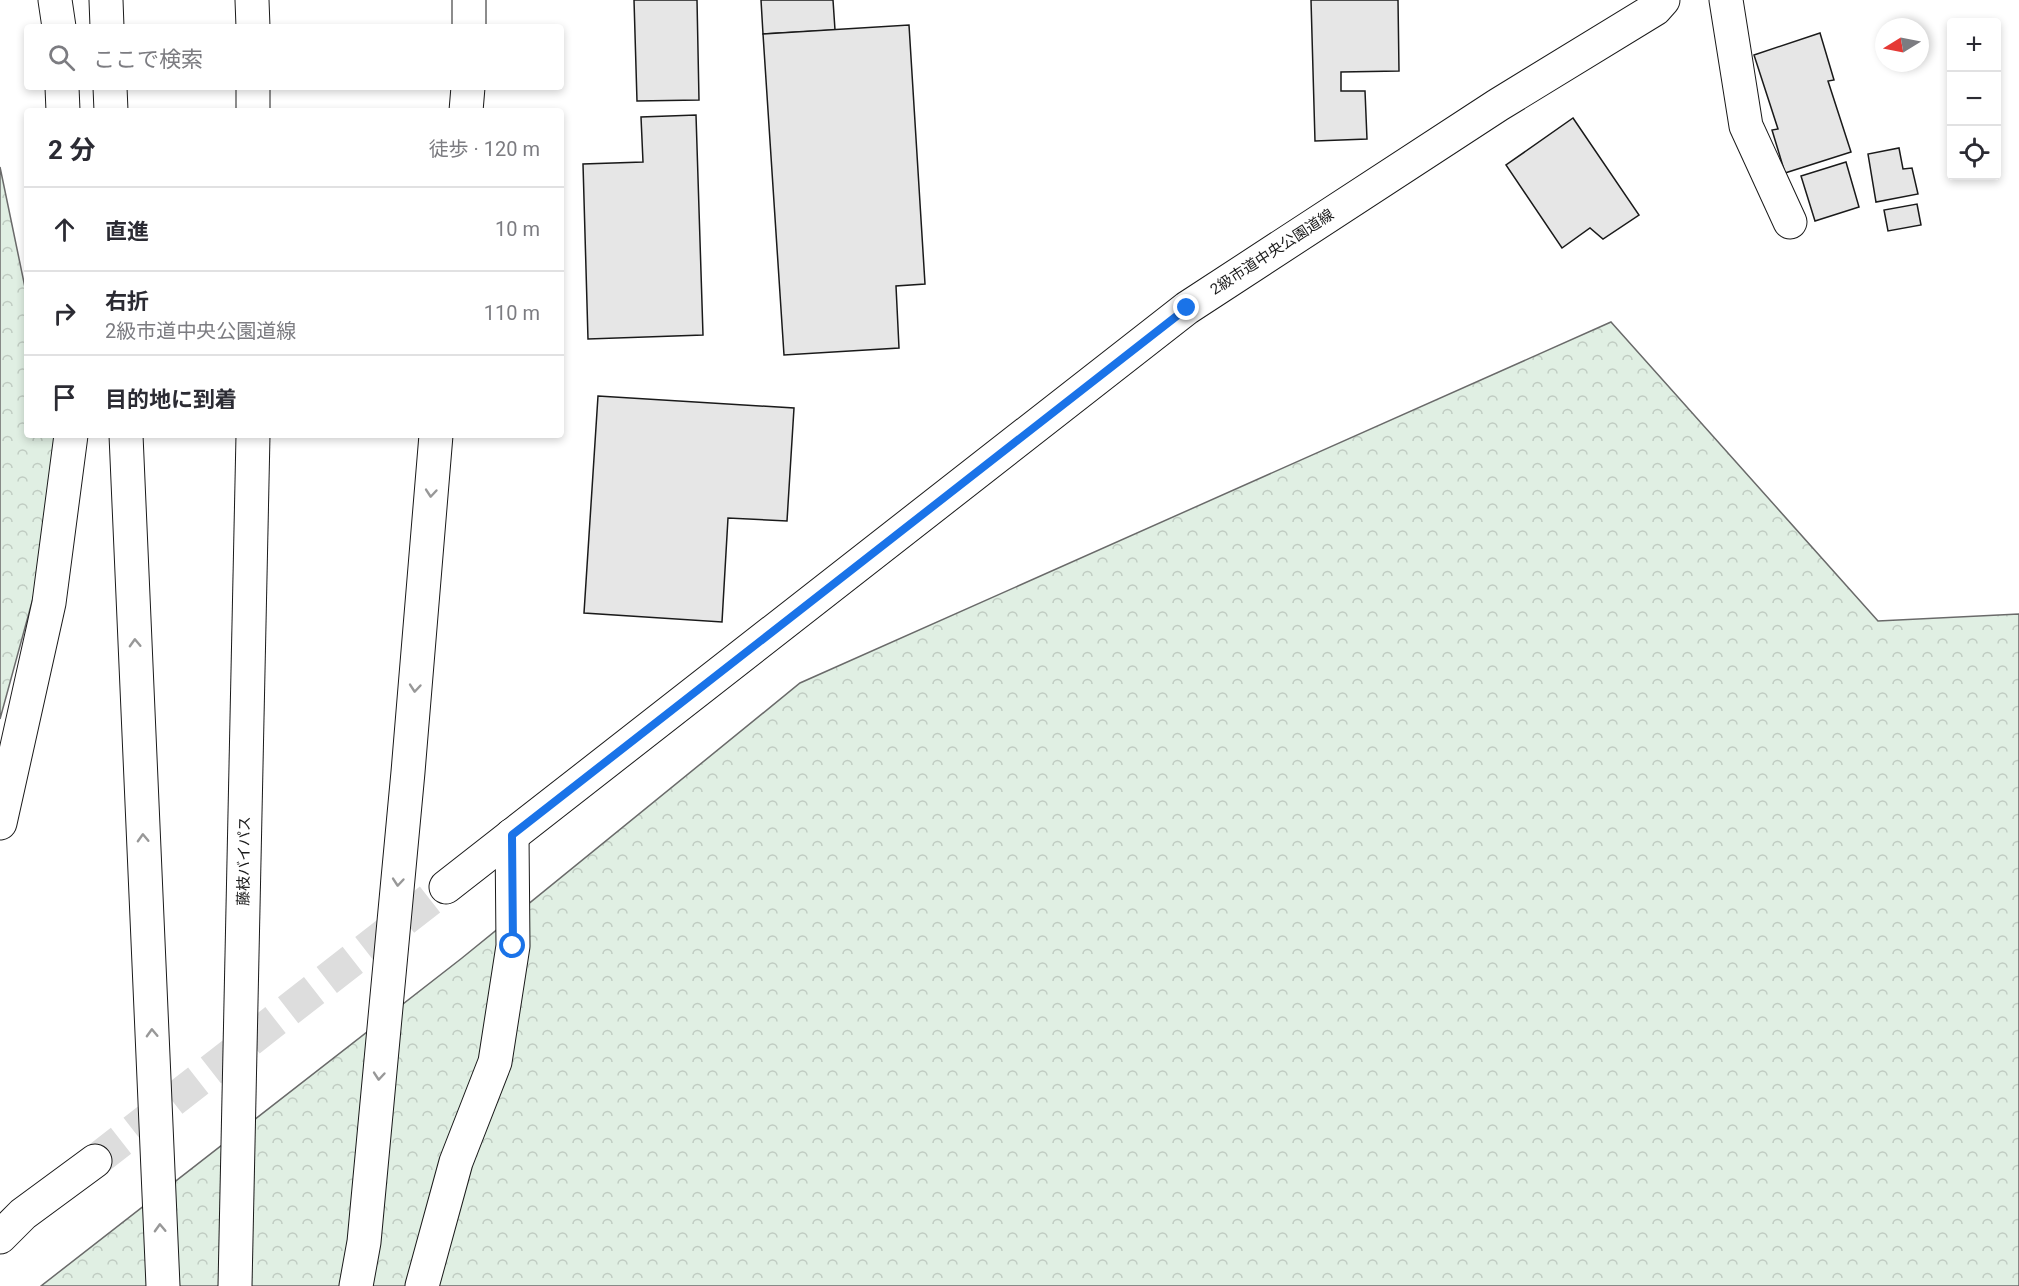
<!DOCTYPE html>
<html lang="ja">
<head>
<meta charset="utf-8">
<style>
  :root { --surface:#fff; --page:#f2f2f3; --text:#2b2b33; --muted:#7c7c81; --line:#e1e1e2 }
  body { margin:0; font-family:Roboto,"Noto Sans JP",sans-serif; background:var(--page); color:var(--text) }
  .controls { position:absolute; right:18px; top:18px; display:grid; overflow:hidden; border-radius:6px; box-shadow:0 3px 9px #0003 }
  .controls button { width:54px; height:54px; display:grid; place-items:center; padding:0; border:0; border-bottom:2px solid var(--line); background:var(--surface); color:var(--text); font:30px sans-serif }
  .compass { position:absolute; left:1875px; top:18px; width:54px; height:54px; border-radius:50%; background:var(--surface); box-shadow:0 3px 9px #0003; rotate:260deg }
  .stop { position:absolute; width:18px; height:18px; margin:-14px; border:4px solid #1a73e8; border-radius:50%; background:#fff }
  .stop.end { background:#1a73e8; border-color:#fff; box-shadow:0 2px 6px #0008 }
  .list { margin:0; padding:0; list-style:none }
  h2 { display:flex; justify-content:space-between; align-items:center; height:78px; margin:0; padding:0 24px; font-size:26px }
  h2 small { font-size:20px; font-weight:400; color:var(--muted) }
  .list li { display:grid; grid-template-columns:39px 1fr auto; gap:18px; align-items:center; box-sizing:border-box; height:84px; padding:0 24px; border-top:2px solid var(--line) }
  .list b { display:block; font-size:22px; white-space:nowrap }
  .list p { margin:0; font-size:20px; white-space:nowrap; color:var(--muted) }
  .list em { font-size:20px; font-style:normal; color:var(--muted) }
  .icon { flex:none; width:33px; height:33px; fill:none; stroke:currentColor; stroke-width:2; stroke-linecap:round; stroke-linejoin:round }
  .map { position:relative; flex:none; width:2019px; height:1286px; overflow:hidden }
  .search { position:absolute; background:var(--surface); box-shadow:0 3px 9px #0003; left:24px; top:24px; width:540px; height:66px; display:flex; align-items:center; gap:15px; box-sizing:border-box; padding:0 21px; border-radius:6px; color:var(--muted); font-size:22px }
  .panel { position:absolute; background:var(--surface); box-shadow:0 3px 9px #0003; left:24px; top:108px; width:540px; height:330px; border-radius:6px }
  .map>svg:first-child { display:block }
  .forest { fill:url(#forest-crowns); stroke:#6a6a6a; stroke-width:1.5 }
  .building { fill:#e6e6e6; stroke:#1a1a1a; stroke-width:1.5 }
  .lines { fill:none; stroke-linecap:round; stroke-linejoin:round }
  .minor-tunnel { stroke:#ddd; stroke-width:33; stroke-dasharray:33 16; stroke-linecap:butt }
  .minor-casing { stroke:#1a1a1a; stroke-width:35 }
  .highway-casing { stroke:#1a1a1a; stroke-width:35 }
  .minor { stroke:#fff; stroke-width:33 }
  .highway { stroke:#fff; stroke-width:33 }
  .oneway { stroke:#989898 }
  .route { stroke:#1a73e8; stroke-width:8 }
  .labels { text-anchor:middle; stroke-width:4.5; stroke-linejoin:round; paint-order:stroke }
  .street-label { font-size:15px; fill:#1a1a1a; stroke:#fff }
</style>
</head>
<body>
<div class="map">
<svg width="2019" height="1286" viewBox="0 0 2019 1286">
  <defs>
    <pattern id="forest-crowns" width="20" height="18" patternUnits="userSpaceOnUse" patternTransform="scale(1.5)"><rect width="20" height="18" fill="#e0efe3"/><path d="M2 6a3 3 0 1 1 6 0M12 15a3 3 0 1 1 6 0" fill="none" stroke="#c0ccc2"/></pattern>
  </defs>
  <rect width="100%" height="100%" fill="#fff"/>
  <g class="forest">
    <path d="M0,167L27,297V435H56L65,481L0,719Z"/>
    <path d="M1611,322L1878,621L2019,614V1286H41L462,958L800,683Z"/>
  </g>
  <g class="building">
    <path d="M634,0H697L699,100L637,101Z"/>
    <path d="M761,0H833L835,30L763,34Z"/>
    <path d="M1311,0H1398L1399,71L1341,72V91H1365L1367,139L1315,141Z"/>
    <path d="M909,25L925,284L896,286L899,348L784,355L763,34Z"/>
    <path d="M1820,33L1834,80L1828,81L1851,152L1785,173L1772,130L1778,129L1754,55Z"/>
    <path d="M696,115L703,335L588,339L583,164L643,162L641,117Z"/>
    <path d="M1573,118L1639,215L1603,239L1590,228L1562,248L1506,165Z"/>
    <path d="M1899,148L1903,169L1912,168L1918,194L1876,202L1868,154Z"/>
    <path d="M1846,162L1859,207L1815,221L1801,176Z"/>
    <path d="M1917,204L1921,225L1888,231L1884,210Z"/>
    <path d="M598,396L794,408L787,521L728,518L722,622L584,613Z"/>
  </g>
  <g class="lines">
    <path class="minor-tunnel" d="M95,1161L446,887"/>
    <g class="minor-casing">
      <g id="minor">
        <path d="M55,0L59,27"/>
        <path d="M1726,0L1746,126L1790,222"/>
        <path d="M62,87L63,111"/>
        <path d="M0,823L49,603L71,435"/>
        <path d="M446,887L1187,308L1498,105L1655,9L1663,0"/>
        <path d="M0,1237L23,1214L95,1161"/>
        <path d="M422,1286L456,1162L495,1062L513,946L512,835"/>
      </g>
    </g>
    <g class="highway-casing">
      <g id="highway">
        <path d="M106,0L107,27"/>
        <path d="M252,0L253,27"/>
        <path d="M469,0V27"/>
        <path d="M110,87L111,111"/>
        <path d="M253,87V111"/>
        <path d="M466,111L468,87"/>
        <path d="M126,435L163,1286"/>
        <path d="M235,1286L253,435"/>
        <path d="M356,1286L364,1242L408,772L436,435"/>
      </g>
    </g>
    <use href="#minor" class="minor"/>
    <use href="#highway" class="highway"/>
  </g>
  <defs><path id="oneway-chevron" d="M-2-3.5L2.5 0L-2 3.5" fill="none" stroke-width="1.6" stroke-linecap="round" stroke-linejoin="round" transform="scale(1.5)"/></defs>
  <g class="oneway">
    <use href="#oneway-chevron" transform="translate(431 493) rotate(95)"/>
    <use href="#oneway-chevron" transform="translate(135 643) rotate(-92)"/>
    <use href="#oneway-chevron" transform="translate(415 688) rotate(95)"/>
    <use href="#oneway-chevron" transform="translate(143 838) rotate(-92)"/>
    <use href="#oneway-chevron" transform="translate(398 882) rotate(95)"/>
    <use href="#oneway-chevron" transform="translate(152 1033) rotate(-92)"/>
    <use href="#oneway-chevron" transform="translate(379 1076) rotate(95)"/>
    <use href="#oneway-chevron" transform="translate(160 1228) rotate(-92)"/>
  </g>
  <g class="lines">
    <path class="route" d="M513,946L512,835L1187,308"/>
  </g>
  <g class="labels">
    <g class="street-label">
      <text transform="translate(1272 252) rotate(-33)" y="5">2級市道中央公園道線</text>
      <text transform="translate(244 861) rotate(-89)" y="5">藤枝バイパス</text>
    </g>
  </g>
</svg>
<div class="controls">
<button>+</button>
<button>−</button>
<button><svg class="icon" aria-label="locate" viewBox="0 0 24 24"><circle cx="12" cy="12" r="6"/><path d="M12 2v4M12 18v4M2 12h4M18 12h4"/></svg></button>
</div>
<svg class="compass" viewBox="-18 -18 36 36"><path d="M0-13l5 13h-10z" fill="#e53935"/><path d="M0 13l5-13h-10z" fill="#7c7c81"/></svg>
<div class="stop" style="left:513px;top:946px"></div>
<div class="stop end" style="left:1187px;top:308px"></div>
<div class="search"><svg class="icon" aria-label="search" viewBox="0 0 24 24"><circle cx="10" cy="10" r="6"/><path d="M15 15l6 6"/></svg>ここで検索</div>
<section class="panel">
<h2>2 分<small>徒歩 · 120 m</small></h2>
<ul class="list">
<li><svg class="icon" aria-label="ahead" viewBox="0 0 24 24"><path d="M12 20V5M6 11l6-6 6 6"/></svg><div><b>直進</b></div><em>10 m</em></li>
<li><svg class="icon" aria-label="right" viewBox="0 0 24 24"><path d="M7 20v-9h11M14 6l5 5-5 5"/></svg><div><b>右折</b><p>2級市道中央公園道線</p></div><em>110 m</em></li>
<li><svg class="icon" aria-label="arrive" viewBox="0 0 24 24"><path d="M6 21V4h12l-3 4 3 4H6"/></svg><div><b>目的地に到着</b></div></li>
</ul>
</section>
</div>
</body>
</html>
